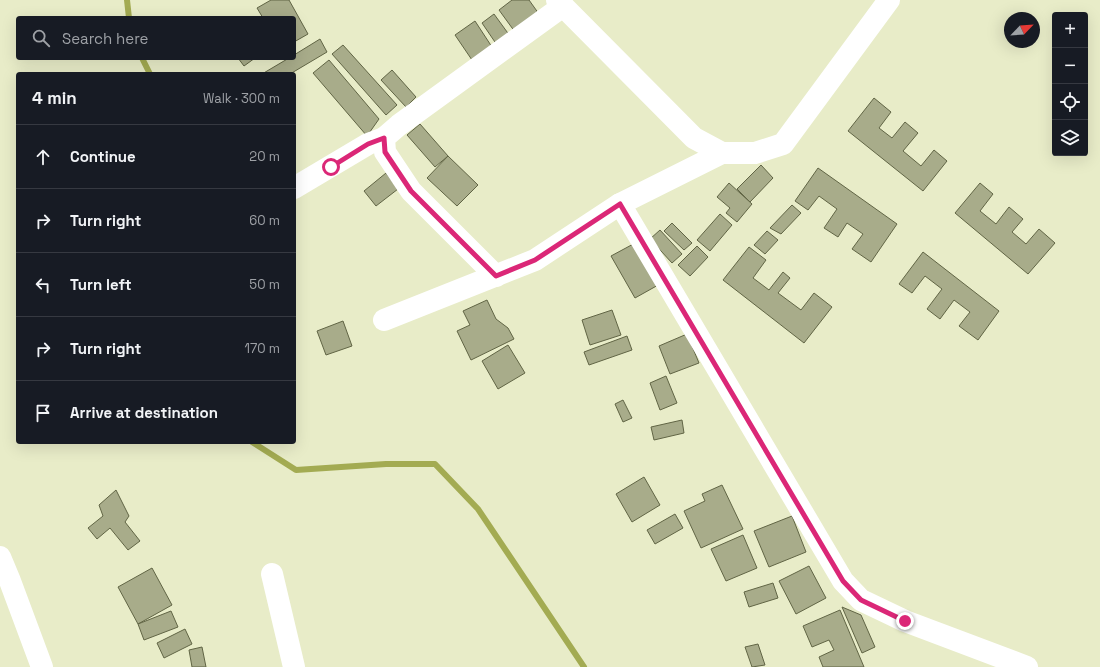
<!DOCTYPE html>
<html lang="en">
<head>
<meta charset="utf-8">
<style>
  :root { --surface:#171b24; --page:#20242c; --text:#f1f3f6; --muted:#9ea1a6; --line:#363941 }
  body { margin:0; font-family:"Space Grotesk",sans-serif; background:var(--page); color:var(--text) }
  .controls { position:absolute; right:12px; top:12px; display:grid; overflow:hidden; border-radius:4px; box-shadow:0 4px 16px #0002 }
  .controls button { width:36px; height:36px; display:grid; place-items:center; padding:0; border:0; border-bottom:1px solid var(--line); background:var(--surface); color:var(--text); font:20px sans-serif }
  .compass { position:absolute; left:1004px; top:12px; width:36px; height:36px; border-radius:50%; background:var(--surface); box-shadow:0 4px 16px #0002; rotate:65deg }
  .stop { position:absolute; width:12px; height:12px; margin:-9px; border:3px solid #db2777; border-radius:50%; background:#fff }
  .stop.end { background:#db2777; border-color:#fff; box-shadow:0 1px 4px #0008 }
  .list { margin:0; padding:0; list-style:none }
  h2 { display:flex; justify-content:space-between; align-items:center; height:52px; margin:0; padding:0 16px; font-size:17px }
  h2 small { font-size:13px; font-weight:400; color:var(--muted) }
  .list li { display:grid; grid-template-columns:26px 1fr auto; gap:12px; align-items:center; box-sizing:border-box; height:64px; padding:0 16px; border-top:1px solid var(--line) }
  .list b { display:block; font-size:15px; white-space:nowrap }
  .list em { font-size:13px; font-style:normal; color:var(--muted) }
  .icon { flex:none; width:22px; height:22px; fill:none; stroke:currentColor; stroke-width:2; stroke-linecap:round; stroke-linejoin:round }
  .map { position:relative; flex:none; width:1100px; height:667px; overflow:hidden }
  .search { position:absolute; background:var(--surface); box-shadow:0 4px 16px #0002; left:16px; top:16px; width:280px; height:44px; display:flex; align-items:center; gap:10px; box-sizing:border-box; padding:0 14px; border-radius:4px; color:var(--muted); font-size:15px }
  .panel { position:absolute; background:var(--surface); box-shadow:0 4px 16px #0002; left:16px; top:72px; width:280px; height:372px; border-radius:4px }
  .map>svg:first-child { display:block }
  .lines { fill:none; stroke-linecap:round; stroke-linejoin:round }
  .stream { stroke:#a3ab52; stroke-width:6 }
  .building { fill:#a8ac8a; stroke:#616545 }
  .minor { stroke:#fff; stroke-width:22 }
  .route { stroke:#db2777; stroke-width:5 }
</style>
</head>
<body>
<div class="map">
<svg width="1100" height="667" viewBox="0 0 1100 667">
  <rect width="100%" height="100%" fill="#e8ecc8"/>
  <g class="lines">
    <g class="stream">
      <path d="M127,0L129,18"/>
      <path d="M142,58L150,74"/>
      <path d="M252,442L296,470L386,464H435L478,509L584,667"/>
    </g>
  </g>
  <g class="building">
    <path d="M271,0H289L308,34L294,42V18H263L257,8Z"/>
    <path d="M512,0H529L539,14L515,32L499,10Z"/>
    <path d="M494,14L510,36L497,45L482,23Z"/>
    <path d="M475,21L492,47L472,60L455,35Z"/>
    <path d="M320,39L327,52L290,74H262L289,58H294V55Z"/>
    <path d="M343,45L397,105L386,115L332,54Z"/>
    <path d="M238,58H255L244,66Z"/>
    <path d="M329,60L379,119L367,136L313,73Z"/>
    <path d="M392,70L416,97L406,107L381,80Z"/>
    <path d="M874,98L891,112L879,128L892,138L905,122L918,133L903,151L921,166L934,150L947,161L923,191L848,131Z"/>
    <path d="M420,124L448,156L435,167L407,135Z"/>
    <path d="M448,156L478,185L457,206L427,178Z"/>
    <path d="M761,165L773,178L750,202L737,189Z"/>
    <path d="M818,168L897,224L871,262L852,249L863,234L847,223L838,237L824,228L837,209L819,196L808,210L795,201Z"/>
    <path d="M386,173L398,189L376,206L364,191Z"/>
    <path d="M729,183L752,204L737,222L726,213L730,208L717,197Z"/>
    <path d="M980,183L993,194L980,211L996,224L1009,207L1023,219L1012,232L1026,244L1039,229L1055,243L1028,274L955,213Z"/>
    <path d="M792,205L801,213L781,234L770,228Z"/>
    <path d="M720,214L732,225L710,251L697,240Z"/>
    <path d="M672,223L692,243L684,250L664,231Z"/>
    <path d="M660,230L682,254L672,263L650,239Z"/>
    <path d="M767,231L778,240L765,254L754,245Z"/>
    <path d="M637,242L660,284L635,298L611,256Z"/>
    <path d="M697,246L708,257L690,276L678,265Z"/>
    <path d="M749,247L766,260L753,278L769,290L783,272L790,278L778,293L801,310L814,293L832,307L804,343L723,280Z"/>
    <path d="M923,252L999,311L978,340L959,326L970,312L954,300L940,319L927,309L942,289L925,276L912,293L899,284Z"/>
    <path d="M487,300L496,319L508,328L514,339L471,360L457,331L470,325L463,311Z"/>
    <path d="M612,310L621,335L590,345L582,320Z"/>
    <path d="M343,321L352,346L326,355L317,331Z"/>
    <path d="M687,334L699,363L670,374L659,346Z"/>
    <path d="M627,336L632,350L589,365L584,352Z"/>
    <path d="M508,345L525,373L498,389L482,361Z"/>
    <path d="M666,376L677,403L660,410L650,383Z"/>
    <path d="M623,400L632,418L623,422L615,404Z"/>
    <path d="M682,420L684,433L654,440L651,427Z"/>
    <path d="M644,477L660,505L632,522L616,494Z"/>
    <path d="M722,485L743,529L701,548L684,511L705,501L702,494Z"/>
    <path d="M116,490L129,516L125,522L140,541L128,550L110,528L97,539L88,528L103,516L99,505Z"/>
    <path d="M675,514L683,528L655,544L647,530Z"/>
    <path d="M792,516L806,552L769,567L754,531Z"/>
    <path d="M743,535L757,568L726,581L711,549Z"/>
    <path d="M809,566L826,598L796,614L779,581Z"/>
    <path d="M152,568L172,605L138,624L118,587Z"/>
    <path d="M773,583L778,598L749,607L744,592Z"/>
    <path d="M842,607L861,615L875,647L862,653Z"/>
    <path d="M840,610L864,667H823L819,657L834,650L829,640L812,647L803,626Z"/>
    <path d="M171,611L178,627L144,640L138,624Z"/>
    <path d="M185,629L192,644L164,658L157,643Z"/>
    <path d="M758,644L765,665L752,667L745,647Z"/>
    <path d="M202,647L206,667H192L189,650Z"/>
  </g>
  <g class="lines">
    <g class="minor">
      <path d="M557,0L694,138L722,153H755L783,144L889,0"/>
      <path d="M294,188L368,144L384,138"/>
      <path d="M620,204L843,581L861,600L905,621L1027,667"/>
      <path d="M496,276L411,191L385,152L384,138L399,125L563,6"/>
      <path d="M384,320L535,260L620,204L722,153"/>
      <path d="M0,557L10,581L42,667"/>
      <path d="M272,574L294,667"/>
    </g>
  </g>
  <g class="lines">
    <path class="route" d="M331,167L368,144L384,138L385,152L411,191L496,276L535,260L620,204L843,581L861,600L905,621"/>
  </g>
</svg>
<div class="controls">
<button>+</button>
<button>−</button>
<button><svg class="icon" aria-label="locate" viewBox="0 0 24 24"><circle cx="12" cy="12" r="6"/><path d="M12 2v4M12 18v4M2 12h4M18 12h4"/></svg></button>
<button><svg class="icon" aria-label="layers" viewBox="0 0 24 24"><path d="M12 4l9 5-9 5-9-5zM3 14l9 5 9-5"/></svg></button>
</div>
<svg class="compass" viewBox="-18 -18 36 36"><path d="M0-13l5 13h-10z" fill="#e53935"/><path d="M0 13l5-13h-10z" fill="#9ea1a6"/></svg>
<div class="stop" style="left:331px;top:167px"></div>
<div class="stop end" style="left:905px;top:621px"></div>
<div class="search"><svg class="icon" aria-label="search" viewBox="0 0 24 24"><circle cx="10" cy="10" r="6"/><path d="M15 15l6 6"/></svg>Search here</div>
<section class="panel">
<h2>4 min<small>Walk · 300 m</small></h2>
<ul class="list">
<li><svg class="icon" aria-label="ahead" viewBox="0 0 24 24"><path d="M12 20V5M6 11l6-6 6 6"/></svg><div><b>Continue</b></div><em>20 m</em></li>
<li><svg class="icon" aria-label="right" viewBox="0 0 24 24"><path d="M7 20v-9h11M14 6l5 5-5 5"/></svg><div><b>Turn right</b></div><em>60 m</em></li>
<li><svg class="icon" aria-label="left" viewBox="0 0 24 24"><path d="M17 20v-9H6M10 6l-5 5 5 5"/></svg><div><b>Turn left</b></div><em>50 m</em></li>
<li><svg class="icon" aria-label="right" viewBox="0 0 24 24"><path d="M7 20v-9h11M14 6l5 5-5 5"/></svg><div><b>Turn right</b></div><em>170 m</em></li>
<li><svg class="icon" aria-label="arrive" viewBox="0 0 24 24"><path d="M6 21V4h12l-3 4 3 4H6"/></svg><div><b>Arrive at destination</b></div></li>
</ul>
</section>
</div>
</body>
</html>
